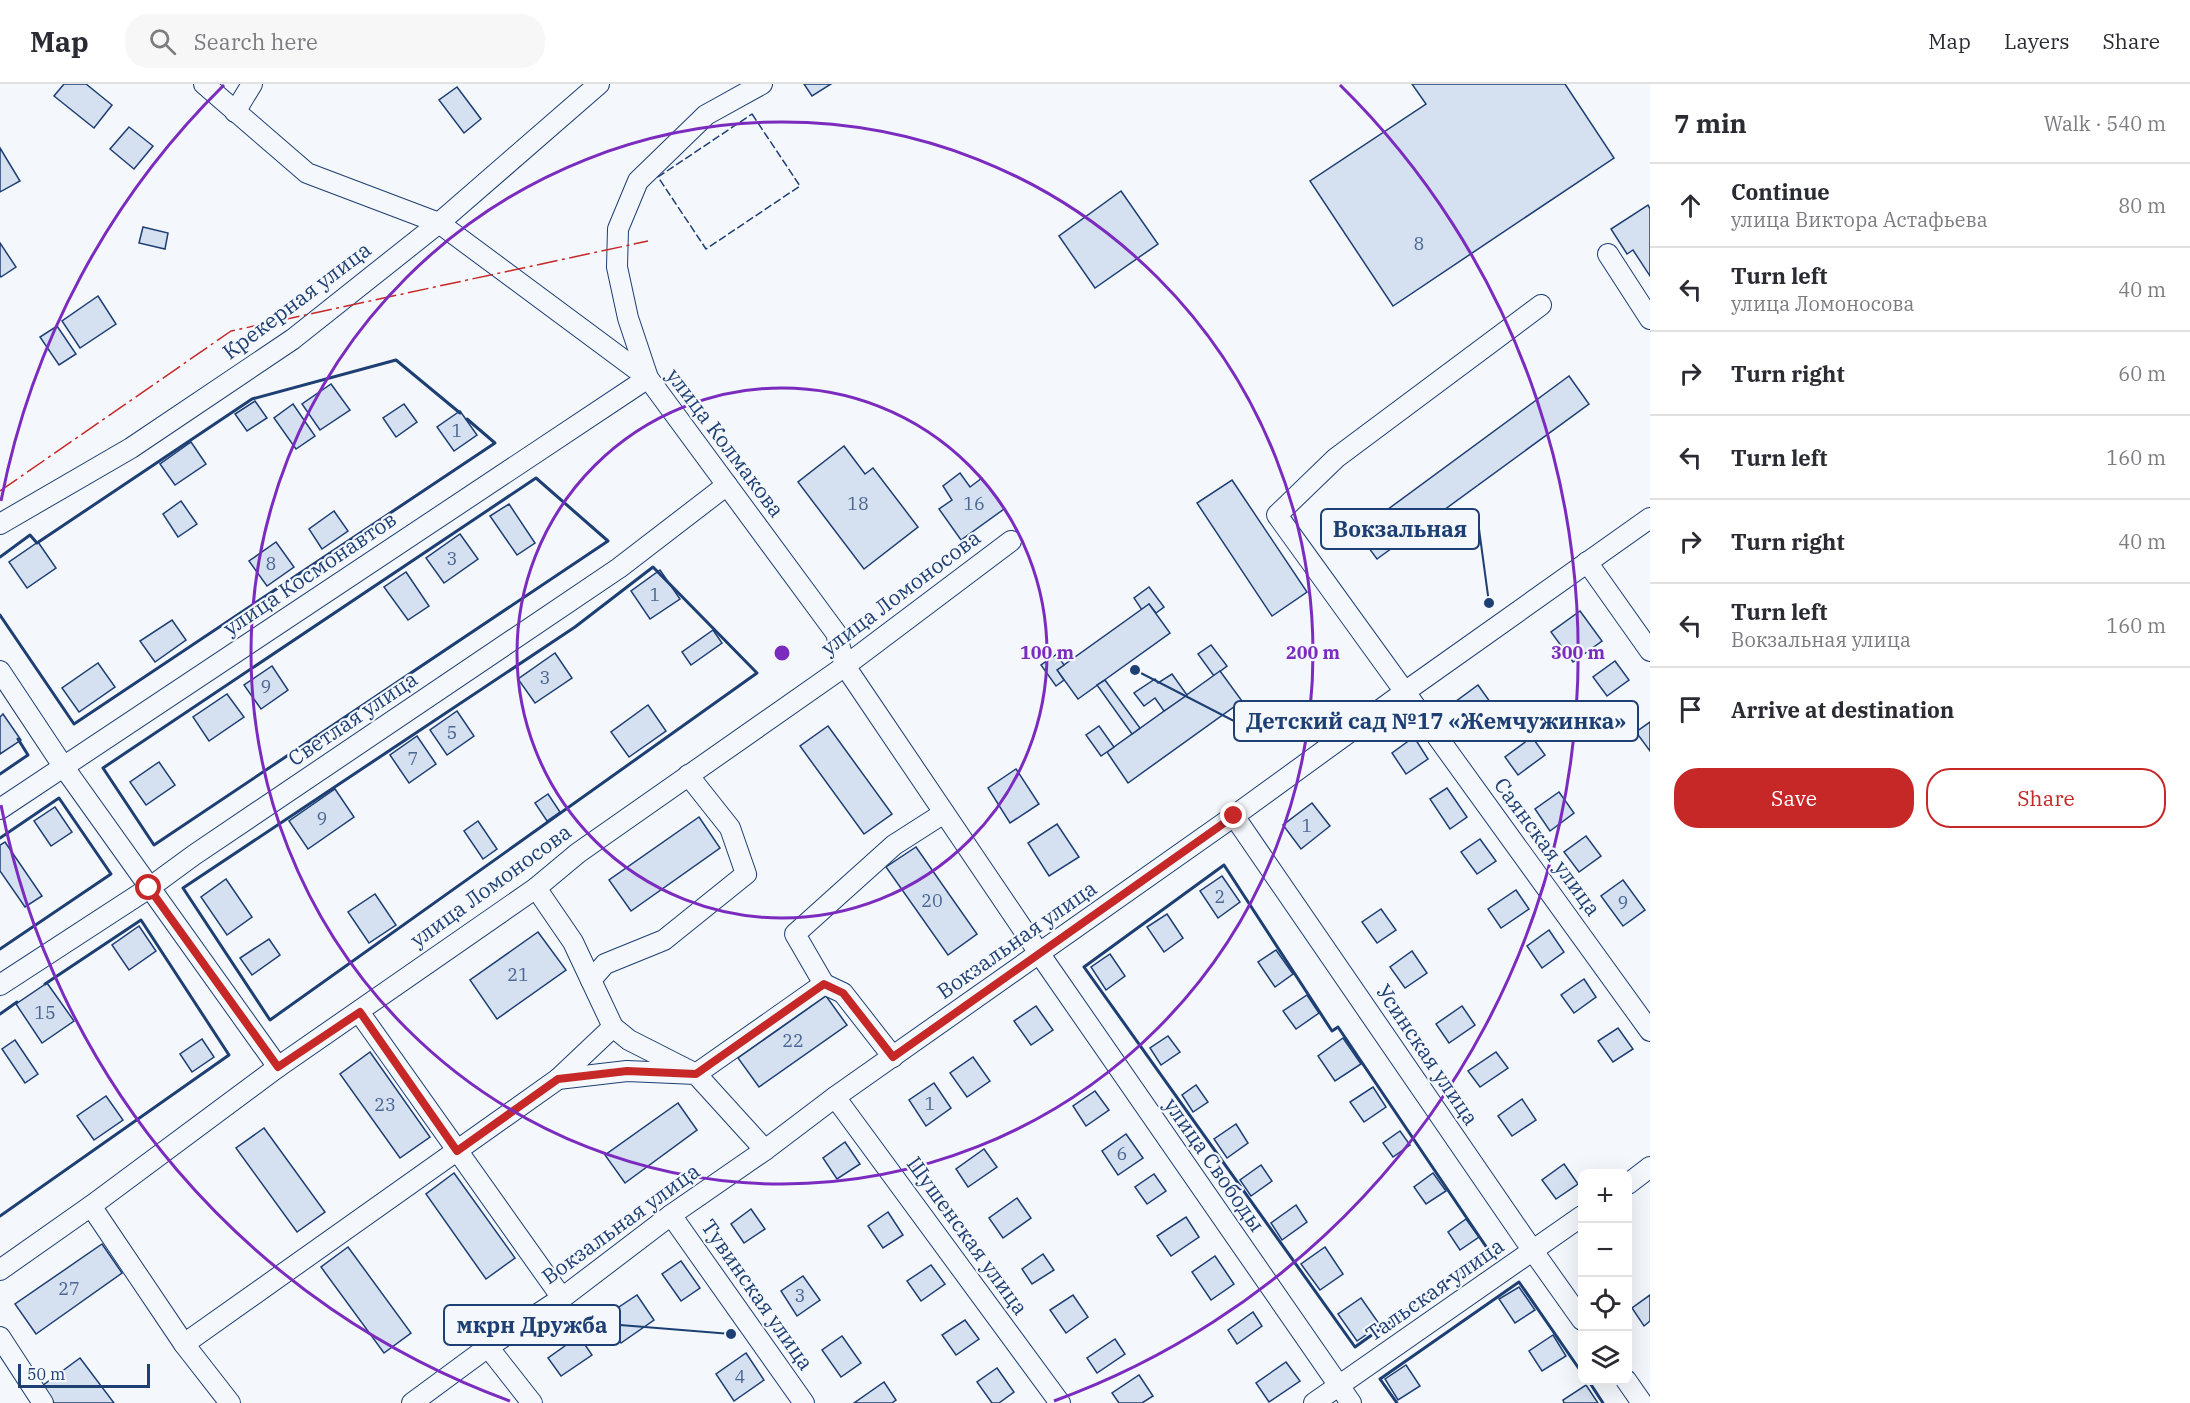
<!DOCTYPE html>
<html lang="en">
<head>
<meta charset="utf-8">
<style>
  :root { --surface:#fff; --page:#f7f7f7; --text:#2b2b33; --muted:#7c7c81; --line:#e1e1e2; --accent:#c62828 }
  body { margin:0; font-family:"IBM Plex Serif",serif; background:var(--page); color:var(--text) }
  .controls { position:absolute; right:18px; bottom:18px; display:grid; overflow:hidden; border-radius:12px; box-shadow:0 6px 24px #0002 }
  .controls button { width:54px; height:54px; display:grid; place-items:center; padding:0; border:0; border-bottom:2px solid var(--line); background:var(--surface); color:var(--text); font:30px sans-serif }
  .scale { position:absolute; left:18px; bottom:15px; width:132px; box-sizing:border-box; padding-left:6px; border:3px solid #1d3f73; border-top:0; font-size:16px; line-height:21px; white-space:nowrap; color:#1d3f73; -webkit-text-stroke:4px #f4f7fb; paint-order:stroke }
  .stop { position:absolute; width:18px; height:18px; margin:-14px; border:4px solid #c62828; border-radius:50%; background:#fff }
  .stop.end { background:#c62828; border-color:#fff; box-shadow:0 2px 6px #0008 }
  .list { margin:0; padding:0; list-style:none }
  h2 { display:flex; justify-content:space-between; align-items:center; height:78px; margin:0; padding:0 24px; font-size:26px }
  h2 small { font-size:20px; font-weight:400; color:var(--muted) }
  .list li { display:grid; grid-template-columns:39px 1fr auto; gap:18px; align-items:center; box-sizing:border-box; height:84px; padding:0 24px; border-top:2px solid var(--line) }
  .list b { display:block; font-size:22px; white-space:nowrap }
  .list p { margin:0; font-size:20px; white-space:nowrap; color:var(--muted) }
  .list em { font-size:20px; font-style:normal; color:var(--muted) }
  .actions { display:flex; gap:12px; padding:18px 24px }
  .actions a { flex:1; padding:14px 0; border:2px solid var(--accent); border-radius:24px; text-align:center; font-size:21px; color:var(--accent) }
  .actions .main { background:var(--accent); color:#fff }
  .icon { flex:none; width:33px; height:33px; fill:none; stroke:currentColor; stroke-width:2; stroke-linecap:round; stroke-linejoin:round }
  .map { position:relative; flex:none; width:1650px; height:1319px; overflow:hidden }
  header { display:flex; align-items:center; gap:36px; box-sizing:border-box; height:84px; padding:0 30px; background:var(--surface); border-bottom:2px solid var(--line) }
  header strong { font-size:28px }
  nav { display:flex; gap:33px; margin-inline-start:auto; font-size:21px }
  .search { width:420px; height:54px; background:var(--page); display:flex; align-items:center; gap:15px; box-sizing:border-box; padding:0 21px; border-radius:24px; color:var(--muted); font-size:22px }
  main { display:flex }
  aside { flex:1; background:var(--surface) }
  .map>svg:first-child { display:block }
  .building { fill:#d5e0f0; stroke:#1d3f73; stroke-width:1.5 }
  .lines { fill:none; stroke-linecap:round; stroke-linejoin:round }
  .minor-casing { stroke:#1d3f73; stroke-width:22 }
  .minor { stroke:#f4f7fb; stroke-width:20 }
  .fence { stroke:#1d3f73; stroke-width:1.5; stroke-dasharray:8 3; stroke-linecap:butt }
  .wall { stroke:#1d3f73; stroke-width:3 }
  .power { stroke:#c62828; stroke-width:1.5; stroke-dasharray:21 4.5 3 4.5; stroke-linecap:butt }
  .route { stroke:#c62828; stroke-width:8 }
  .ring { fill:none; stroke:#7b2cbf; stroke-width:3 }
  .labels { text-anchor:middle; stroke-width:4.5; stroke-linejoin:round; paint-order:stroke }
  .number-label { font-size:18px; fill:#4b6792 }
  .street-label { font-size:21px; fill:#1d3f73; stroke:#f4f7fb }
  .centre { fill:#7b2cbf; stroke:#f4f7fb; stroke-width:3 }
  .ring-label { font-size:18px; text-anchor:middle; font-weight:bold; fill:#7b2cbf; stroke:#f4f7fb; stroke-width:4.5; stroke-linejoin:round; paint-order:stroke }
  .leader { fill:none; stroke:#1d3f73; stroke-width:2 }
  .callout-dot { fill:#1d3f73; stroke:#f4f7fb; stroke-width:2 }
  .callout { fill:#f4f7fb; stroke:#1d3f73; stroke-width:2 }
  .callout-label { font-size:22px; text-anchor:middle; font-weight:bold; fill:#1d3f73 }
</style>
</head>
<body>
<header>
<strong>Map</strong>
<div class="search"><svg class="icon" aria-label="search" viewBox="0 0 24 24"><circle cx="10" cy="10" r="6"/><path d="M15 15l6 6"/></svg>Search here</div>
<nav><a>Map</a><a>Layers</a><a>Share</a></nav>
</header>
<main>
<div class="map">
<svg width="1650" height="1319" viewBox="0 0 1650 1319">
  <rect width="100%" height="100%" fill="#f4f7fb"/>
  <g class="building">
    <path d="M64,0H86L112,21L94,44L54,12Z"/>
    <path d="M804,0H831L812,12Z"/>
    <path d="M1412,0H1565L1614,74L1393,222L1310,97L1426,20Z"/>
    <path d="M457,3L481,35L464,49L439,16Z"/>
    <path d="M129,43L153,62L134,85L110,65Z"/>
    <path d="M0,64L20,97L0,108Z"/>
    <path d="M1121,107L1158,160L1095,204L1059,152Z"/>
    <path d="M1648,121L1650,125V192L1633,166L1627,170L1611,145Z"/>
    <path d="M143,143L168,149L165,165L139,159Z"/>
    <path d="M0,159L16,183L1,193L0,191Z"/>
    <path d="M98,212L116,240L80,264L62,237Z"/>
    <path d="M57,242L76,270L59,281L40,253Z"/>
    <path d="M1569,292L1589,320L1377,475L1357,448Z"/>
    <path d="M331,300L350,326L320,346L302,320Z"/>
    <path d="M255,317L267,334L247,347L235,330Z"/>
    <path d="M293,320L315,352L296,365L274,334Z"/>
    <path d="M404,320L417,338L396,353L383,334Z"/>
    <path d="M460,327L477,351L454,367L437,343Z"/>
    <path d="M191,358L206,380L175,401L160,380Z"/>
    <path d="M844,362L865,390L873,384L918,443L864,485L798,398Z"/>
    <path d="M960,389L970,403L982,394L1004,425L961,456L939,425L952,416L943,402Z"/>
    <path d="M1232,396L1307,508L1272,532L1197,419Z"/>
    <path d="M181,417L197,440L178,453L163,430Z"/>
    <path d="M509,420L535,459L517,471L490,432Z"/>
    <path d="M334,427L348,447L322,465L309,445Z"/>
    <path d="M460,450L478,475L444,499L426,474Z"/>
    <path d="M38,458L56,484L27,504L9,478Z"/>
    <path d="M276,458L294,483L267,502L249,477Z"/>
    <path d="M660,486L680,515L650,535L631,507Z"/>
    <path d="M406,488L429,522L408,536L384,503Z"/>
    <path d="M1149,503L1164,523L1156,529L1149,520L1142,526L1134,514Z"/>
    <path d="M1149,520L1170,549L1078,615L1057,586Z"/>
    <path d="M1580,527L1602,557L1573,578L1551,548Z"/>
    <path d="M172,536L186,556L155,578L140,557Z"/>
    <path d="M713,546L722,559L691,581L682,568Z"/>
    <path d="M1211,561L1227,582L1214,592L1198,570Z"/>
    <path d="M555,569L572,594L535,619L518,595Z"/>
    <path d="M1057,570L1064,581L1057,586L1064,596L1056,602L1041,581Z"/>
    <path d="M1615,577L1629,596L1607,612L1593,593Z"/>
    <path d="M98,579L115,603L79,628L62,604Z"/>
    <path d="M272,582L288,606L261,625L244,601Z"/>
    <path d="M1220,587L1242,617L1128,699L1107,668Z"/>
    <path d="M1172,590L1187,611L1164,627L1155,614L1144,622L1134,609L1155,595L1158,599Z"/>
    <path d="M1105,596L1140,644L1132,650L1097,601Z"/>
    <path d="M1478,601L1498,629L1475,646L1455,618Z"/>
    <path d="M227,610L244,633L209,657L193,633Z"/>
    <path d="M648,621L666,647L629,673L611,648Z"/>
    <path d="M457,627L474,652L447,671L430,646Z"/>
    <path d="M3,630L21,656L0,670V633Z"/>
    <path d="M1650,638V667L1636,648Z"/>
    <path d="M828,642L892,730L864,750L800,662Z"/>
    <path d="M1099,642L1114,663L1101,672L1086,651Z"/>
    <path d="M417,652L436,680L409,699L390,671Z"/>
    <path d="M1414,653L1428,675L1406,690L1392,669Z"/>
    <path d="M1532,653L1545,671L1518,691L1505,673Z"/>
    <path d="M159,678L175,701L146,721L130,698Z"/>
    <path d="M1016,685L1039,720L1010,739L988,704Z"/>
    <path d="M1447,704L1467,733L1450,745L1430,715Z"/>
    <path d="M335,705L354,733L308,765L289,737Z"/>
    <path d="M1559,708L1574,729L1550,747L1535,725Z"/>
    <path d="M548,710L560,728L547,737L535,719Z"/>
    <path d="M1312,719L1330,742L1301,765L1283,741Z"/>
    <path d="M55,723L72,748L51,762L34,737Z"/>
    <path d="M699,733L720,764L631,827L609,796Z"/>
    <path d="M478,737L497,765L483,775L464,747Z"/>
    <path d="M1057,740L1079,773L1049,792L1028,759Z"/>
    <path d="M1586,752L1601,772L1579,788L1564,768Z"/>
    <path d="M1480,755L1496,777L1477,790L1461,768Z"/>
    <path d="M5,758L42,812L25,823L0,787V761Z"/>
    <path d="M916,763L977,850L948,871L886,783Z"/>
    <path d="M1222,792L1240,818L1218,834L1200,807Z"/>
    <path d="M226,795L252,833L227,851L201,813Z"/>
    <path d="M1623,796L1645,826L1623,842L1601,812Z"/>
    <path d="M1516,806L1529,825L1501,844L1488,825Z"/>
    <path d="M375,810L396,841L369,859L348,828Z"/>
    <path d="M1381,825L1396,846L1377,859L1362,838Z"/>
    <path d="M1167,830L1183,854L1164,868L1147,843Z"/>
    <path d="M139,842L156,867L129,886L112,861Z"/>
    <path d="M1549,846L1564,868L1542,884L1527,862Z"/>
    <path d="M538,848L566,886L497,935L470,896Z"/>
    <path d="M269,855L280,871L252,891L240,874Z"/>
    <path d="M1276,866L1293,890L1275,903L1258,878Z"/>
    <path d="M1412,867L1427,889L1405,904L1390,883Z"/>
    <path d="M1110,870L1125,892L1106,906L1091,883Z"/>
    <path d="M1584,895L1596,913L1574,929L1561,911Z"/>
    <path d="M47,899L74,937L42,959L16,920Z"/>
    <path d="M1307,911L1319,929L1296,945L1283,927Z"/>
    <path d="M826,912L847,941L759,1003L738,974Z"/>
    <path d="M1036,922L1053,946L1031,961L1014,937Z"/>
    <path d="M1462,922L1475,941L1449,959L1436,940Z"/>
    <path d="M1618,944L1633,965L1613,978L1598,957Z"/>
    <path d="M1168,952L1180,968L1161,981L1150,964Z"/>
    <path d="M1343,954L1361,980L1335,997L1318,972Z"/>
    <path d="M202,955L214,973L192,988L180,970Z"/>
    <path d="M15,956L38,990L25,999L2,965Z"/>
    <path d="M370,968L430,1053L400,1074L340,990Z"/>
    <path d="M1496,968L1508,984L1480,1003L1468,987Z"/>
    <path d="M973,973L990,997L967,1013L950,989Z"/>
    <path d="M934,999L951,1024L926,1042L909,1016Z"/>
    <path d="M1196,1001L1208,1018L1193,1028L1182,1011Z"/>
    <path d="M1373,1003L1386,1023L1364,1038L1350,1018Z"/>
    <path d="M1095,1007L1109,1026L1086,1042L1073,1022Z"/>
    <path d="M106,1012L123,1036L94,1056L77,1032Z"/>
    <path d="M1522,1015L1536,1036L1512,1052L1498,1032Z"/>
    <path d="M678,1019L697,1046L625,1099L605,1071Z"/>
    <path d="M1236,1040L1248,1059L1227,1074L1214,1055Z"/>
    <path d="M264,1044L325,1128L297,1148L236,1064Z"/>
    <path d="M1400,1047L1410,1061L1393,1073L1383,1059Z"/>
    <path d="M1126,1050L1143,1074L1118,1091L1102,1067Z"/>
    <path d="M845,1058L860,1080L837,1095L823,1074Z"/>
    <path d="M984,1065L997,1083L968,1103L956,1085Z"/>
    <path d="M1564,1080L1578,1100L1556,1115L1542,1096Z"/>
    <path d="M1261,1081L1272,1097L1251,1112L1240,1096Z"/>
    <path d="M454,1089L515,1174L486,1195L426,1110Z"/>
    <path d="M1433,1089L1446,1107L1426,1120L1414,1103Z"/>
    <path d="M1154,1090L1166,1107L1147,1120L1135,1103Z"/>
    <path d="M1017,1114L1031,1134L1003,1154L989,1134Z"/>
    <path d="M1296,1121L1307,1138L1282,1156L1271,1139Z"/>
    <path d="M751,1125L765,1145L744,1159L731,1140Z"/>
    <path d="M888,1128L903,1151L883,1164L868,1142Z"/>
    <path d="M1186,1133L1199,1153L1171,1172L1157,1152Z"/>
    <path d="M1466,1135L1479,1153L1460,1166L1448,1148Z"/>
    <path d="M102,1160L122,1189L36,1250L15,1220Z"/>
    <path d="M348,1163L411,1249L384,1269L321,1183Z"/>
    <path d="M1325,1163L1343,1190L1320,1206L1301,1180Z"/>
    <path d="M1043,1170L1054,1186L1032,1200L1022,1185Z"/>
    <path d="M1215,1172L1234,1200L1211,1216L1192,1188Z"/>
    <path d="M681,1177L700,1204L681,1217L662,1190Z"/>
    <path d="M931,1181L945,1200L921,1217L907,1197Z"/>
    <path d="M803,1192L820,1216L797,1232L781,1207Z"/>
    <path d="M1519,1203L1535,1226L1515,1239L1499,1215Z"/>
    <path d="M637,1211L654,1236L621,1259L604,1233Z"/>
    <path d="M1073,1211L1088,1233L1066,1249L1050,1226Z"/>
    <path d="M1650,1211V1237L1644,1242L1632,1224Z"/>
    <path d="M1361,1214L1380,1241L1357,1257L1338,1230Z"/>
    <path d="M1253,1228L1262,1242L1237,1260L1228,1246Z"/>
    <path d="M965,1236L979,1255L956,1271L942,1251Z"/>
    <path d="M1553,1251L1566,1272L1542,1287L1529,1267Z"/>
    <path d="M579,1252L592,1271L561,1292L548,1274Z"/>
    <path d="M842,1252L861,1279L841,1293L822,1266Z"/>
    <path d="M1115,1255L1125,1270L1097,1289L1087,1274Z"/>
    <path d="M746,1269L764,1296L734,1317L716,1290Z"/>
    <path d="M80,1274L114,1319H54L42,1302Z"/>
    <path d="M1286,1278L1300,1297L1269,1318L1256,1299Z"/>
    <path d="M1406,1281L1420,1302L1398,1316L1385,1295Z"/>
    <path d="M997,1284L1014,1308L999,1319H992L977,1298Z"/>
    <path d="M1139,1291L1153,1312L1142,1319H1119L1112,1309Z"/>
    <path d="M884,1298L896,1316L892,1319H854Z"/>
    <path d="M1586,1301L1598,1319H1564L1563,1316Z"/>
  </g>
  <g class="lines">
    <g class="minor-casing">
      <g id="minor">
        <path d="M204,0L307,89L439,139L648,294L836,549L845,582L1039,869L1351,1319"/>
        <path d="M235,28L252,0"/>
        <path d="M1608,170L1650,235"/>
        <path d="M1541,221L1336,374L1277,431L1650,947"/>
        <path d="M0,440L131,364L293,255L439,139L599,0"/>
        <path d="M1587,478L1650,567"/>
        <path d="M0,587L63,682L278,983"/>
        <path d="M0,725L648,294L628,234L617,183L618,145L638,97L706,31L762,0"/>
        <path d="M1234,732L1533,1167L1582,1236"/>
        <path d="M536,804L573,858L613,943L629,956L696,990L824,900L843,909L893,973"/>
        <path d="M591,896L605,880L664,856L746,790L730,744L688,691"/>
        <path d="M824,900L795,850L894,761L944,729"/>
        <path d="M0,901L149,804L194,771L619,484L727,401"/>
        <path d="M359,928L562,1214"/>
        <path d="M558,995L613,943"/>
        <path d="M835,1013L1060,1319"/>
        <path d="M1628,1100L1650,1083"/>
        <path d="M91,1122L184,1260L230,1319"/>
        <path d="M671,1131L804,1319"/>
        <path d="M0,1186L91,1122L278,983L536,804L578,769L845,582L1011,457"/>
        <path d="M0,1253L43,1319"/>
        <path d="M184,1260L558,995L627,987L696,990L765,1066"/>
        <path d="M488,1263L532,1319"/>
        <path d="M1626,1296L1642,1319"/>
        <path d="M412,1319L488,1263L562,1214L671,1131L765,1066L835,1013L1234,732L1406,607L1650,434"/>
        <path d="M1314,1319L1582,1132"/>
      </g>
    </g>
    <use href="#minor" class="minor"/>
    <path class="fence" d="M752,30L800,102L706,165L658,93Z"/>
    <g class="wall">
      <path d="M536,394L608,457L154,761L103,684Z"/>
      <path d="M0,473L30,451L37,459L252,315L396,276L460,329"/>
      <path d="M653,483L757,589L270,936L183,804L575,543Z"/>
      <path d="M0,531L74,640L495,359L467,335"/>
      <path d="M0,690L28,671L18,655"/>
      <path d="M0,754L59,714L111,790L0,865"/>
      <path d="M1224,781L1332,947L1338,943L1489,1167L1355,1263L1084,883Z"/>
      <path d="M0,930L17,918"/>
      <path d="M0,1132L229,971L141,836L45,900"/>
      <path d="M1588,1296L1603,1319"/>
      <path d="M1397,1319L1380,1295L1519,1198L1582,1289"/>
    </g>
    <path class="power" d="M0,407L231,247L648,157"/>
  </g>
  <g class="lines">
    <path class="route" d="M149,804L278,983L360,928L457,1067L558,995L627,987L696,990L824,900L843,909L893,973L1234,732"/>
  </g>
  <g class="ring">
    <circle cx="782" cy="569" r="265"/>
    <circle cx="782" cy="569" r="531"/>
    <path d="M510 1317A796 796 0 0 1 1 721M1 417A796 796 0 0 1 224 1M1340 1A796 796 0 0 1 1054 1317"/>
  </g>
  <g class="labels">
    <g class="number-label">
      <text x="1419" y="166">8</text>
      <text x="457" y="353">1</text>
      <text x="858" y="426">18</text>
      <text x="974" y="426">16</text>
      <text x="452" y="481">3</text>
      <text x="271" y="486">8</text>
      <text x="655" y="517">1</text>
      <text x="545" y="600">3</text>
      <text x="266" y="609">9</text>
      <text x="452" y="655">5</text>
      <text x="413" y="681">7</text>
      <text x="322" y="741">9</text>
      <text x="1307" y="748">1</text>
      <text x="1220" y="819">2</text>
      <text x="932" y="823">20</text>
      <text x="1623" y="825">9</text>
      <text x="518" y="897">21</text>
      <text x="45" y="935">15</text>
      <text x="793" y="963">22</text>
      <text x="930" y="1026">1</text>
      <text x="385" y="1027">23</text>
      <text x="1122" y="1076">6</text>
      <text x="69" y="1211">27</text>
      <text x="800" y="1218">3</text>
      <text x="740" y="1299">4</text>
    </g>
    <g class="street-label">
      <text transform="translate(297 217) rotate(-37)" y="7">Крекерная улица</text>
      <text transform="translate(725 359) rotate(53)" y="7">улица Колмакова</text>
      <text transform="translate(310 490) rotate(-34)" y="7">улица Космонавтов</text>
      <text transform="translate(901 509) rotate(-37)" y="7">улица Ломоносова</text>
      <text transform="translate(353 635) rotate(-34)" y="7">Светлая улица</text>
      <text transform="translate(1547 763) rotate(54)" y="7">Саянская улица</text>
      <text transform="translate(491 802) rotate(-36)" y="7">улица Ломоносова</text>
      <text transform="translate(1017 856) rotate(-35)" y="7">Вокзальная улица</text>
      <text transform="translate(1427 971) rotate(56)" y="7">Усинская улица</text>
      <text transform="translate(1214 1081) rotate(55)" y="7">улица Свободы</text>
      <text transform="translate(621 1140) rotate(-36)" y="7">Вокзальная улица</text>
      <text transform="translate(967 1152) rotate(54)" y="7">Шушенская улица</text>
      <text transform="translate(1435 1206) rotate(-35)" y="7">Тальская улица</text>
      <text transform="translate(757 1211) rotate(55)" y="7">Тувинская улица</text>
    </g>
  </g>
  <circle cx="782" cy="569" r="9" class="centre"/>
  <g class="ring-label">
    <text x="1047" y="575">100 m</text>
    <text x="1313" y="575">200 m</text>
    <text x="1578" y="575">300 m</text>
  </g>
  <path class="leader" d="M1489 519L1479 445M1135 586L1234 637M731 1250L620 1241"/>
  <g class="callout-dot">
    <circle cx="1489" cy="519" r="6"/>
    <circle cx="1135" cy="586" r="6"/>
    <circle cx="731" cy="1250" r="6"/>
  </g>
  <g class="callout">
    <rect x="1321" y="425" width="158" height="40" rx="6"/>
    <rect x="1234" y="617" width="404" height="40" rx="6"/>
    <rect x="444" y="1221" width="176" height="40" rx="6"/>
  </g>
  <g class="callout-label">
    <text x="1400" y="453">Вокзальная</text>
    <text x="1436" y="645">Детский сад №17 «Жемчужинка»</text>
    <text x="532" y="1249">мкрн Дружба</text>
  </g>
</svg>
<div class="controls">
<button>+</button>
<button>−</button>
<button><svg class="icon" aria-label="locate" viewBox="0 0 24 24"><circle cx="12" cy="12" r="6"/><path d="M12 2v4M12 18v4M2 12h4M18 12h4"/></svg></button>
<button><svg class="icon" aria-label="layers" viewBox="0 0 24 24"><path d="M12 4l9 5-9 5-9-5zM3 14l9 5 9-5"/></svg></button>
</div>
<div class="scale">50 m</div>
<div class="stop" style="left:149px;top:804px"></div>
<div class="stop end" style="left:1234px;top:732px"></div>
</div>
<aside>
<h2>7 min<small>Walk · 540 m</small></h2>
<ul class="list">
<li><svg class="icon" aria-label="ahead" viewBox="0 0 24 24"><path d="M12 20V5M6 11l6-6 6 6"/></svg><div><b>Continue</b><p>улица Виктора Астафьева</p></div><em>80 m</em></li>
<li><svg class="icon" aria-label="left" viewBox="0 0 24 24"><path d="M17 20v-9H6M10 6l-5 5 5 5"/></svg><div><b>Turn left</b><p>улица Ломоносова</p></div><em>40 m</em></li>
<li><svg class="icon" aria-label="right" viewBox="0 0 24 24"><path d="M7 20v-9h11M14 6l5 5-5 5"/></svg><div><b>Turn right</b></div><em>60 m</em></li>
<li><svg class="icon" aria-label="left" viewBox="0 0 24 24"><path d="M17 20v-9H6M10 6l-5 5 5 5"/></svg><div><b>Turn left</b></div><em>160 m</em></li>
<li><svg class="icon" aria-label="right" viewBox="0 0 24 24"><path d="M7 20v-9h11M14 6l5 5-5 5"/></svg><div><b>Turn right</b></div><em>40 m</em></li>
<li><svg class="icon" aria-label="left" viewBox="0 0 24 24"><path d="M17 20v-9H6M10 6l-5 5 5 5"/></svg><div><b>Turn left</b><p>Вокзальная улица</p></div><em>160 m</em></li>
<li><svg class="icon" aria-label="arrive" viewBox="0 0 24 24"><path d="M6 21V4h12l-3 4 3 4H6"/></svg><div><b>Arrive at destination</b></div></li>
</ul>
<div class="actions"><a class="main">Save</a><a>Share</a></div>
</aside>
</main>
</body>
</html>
